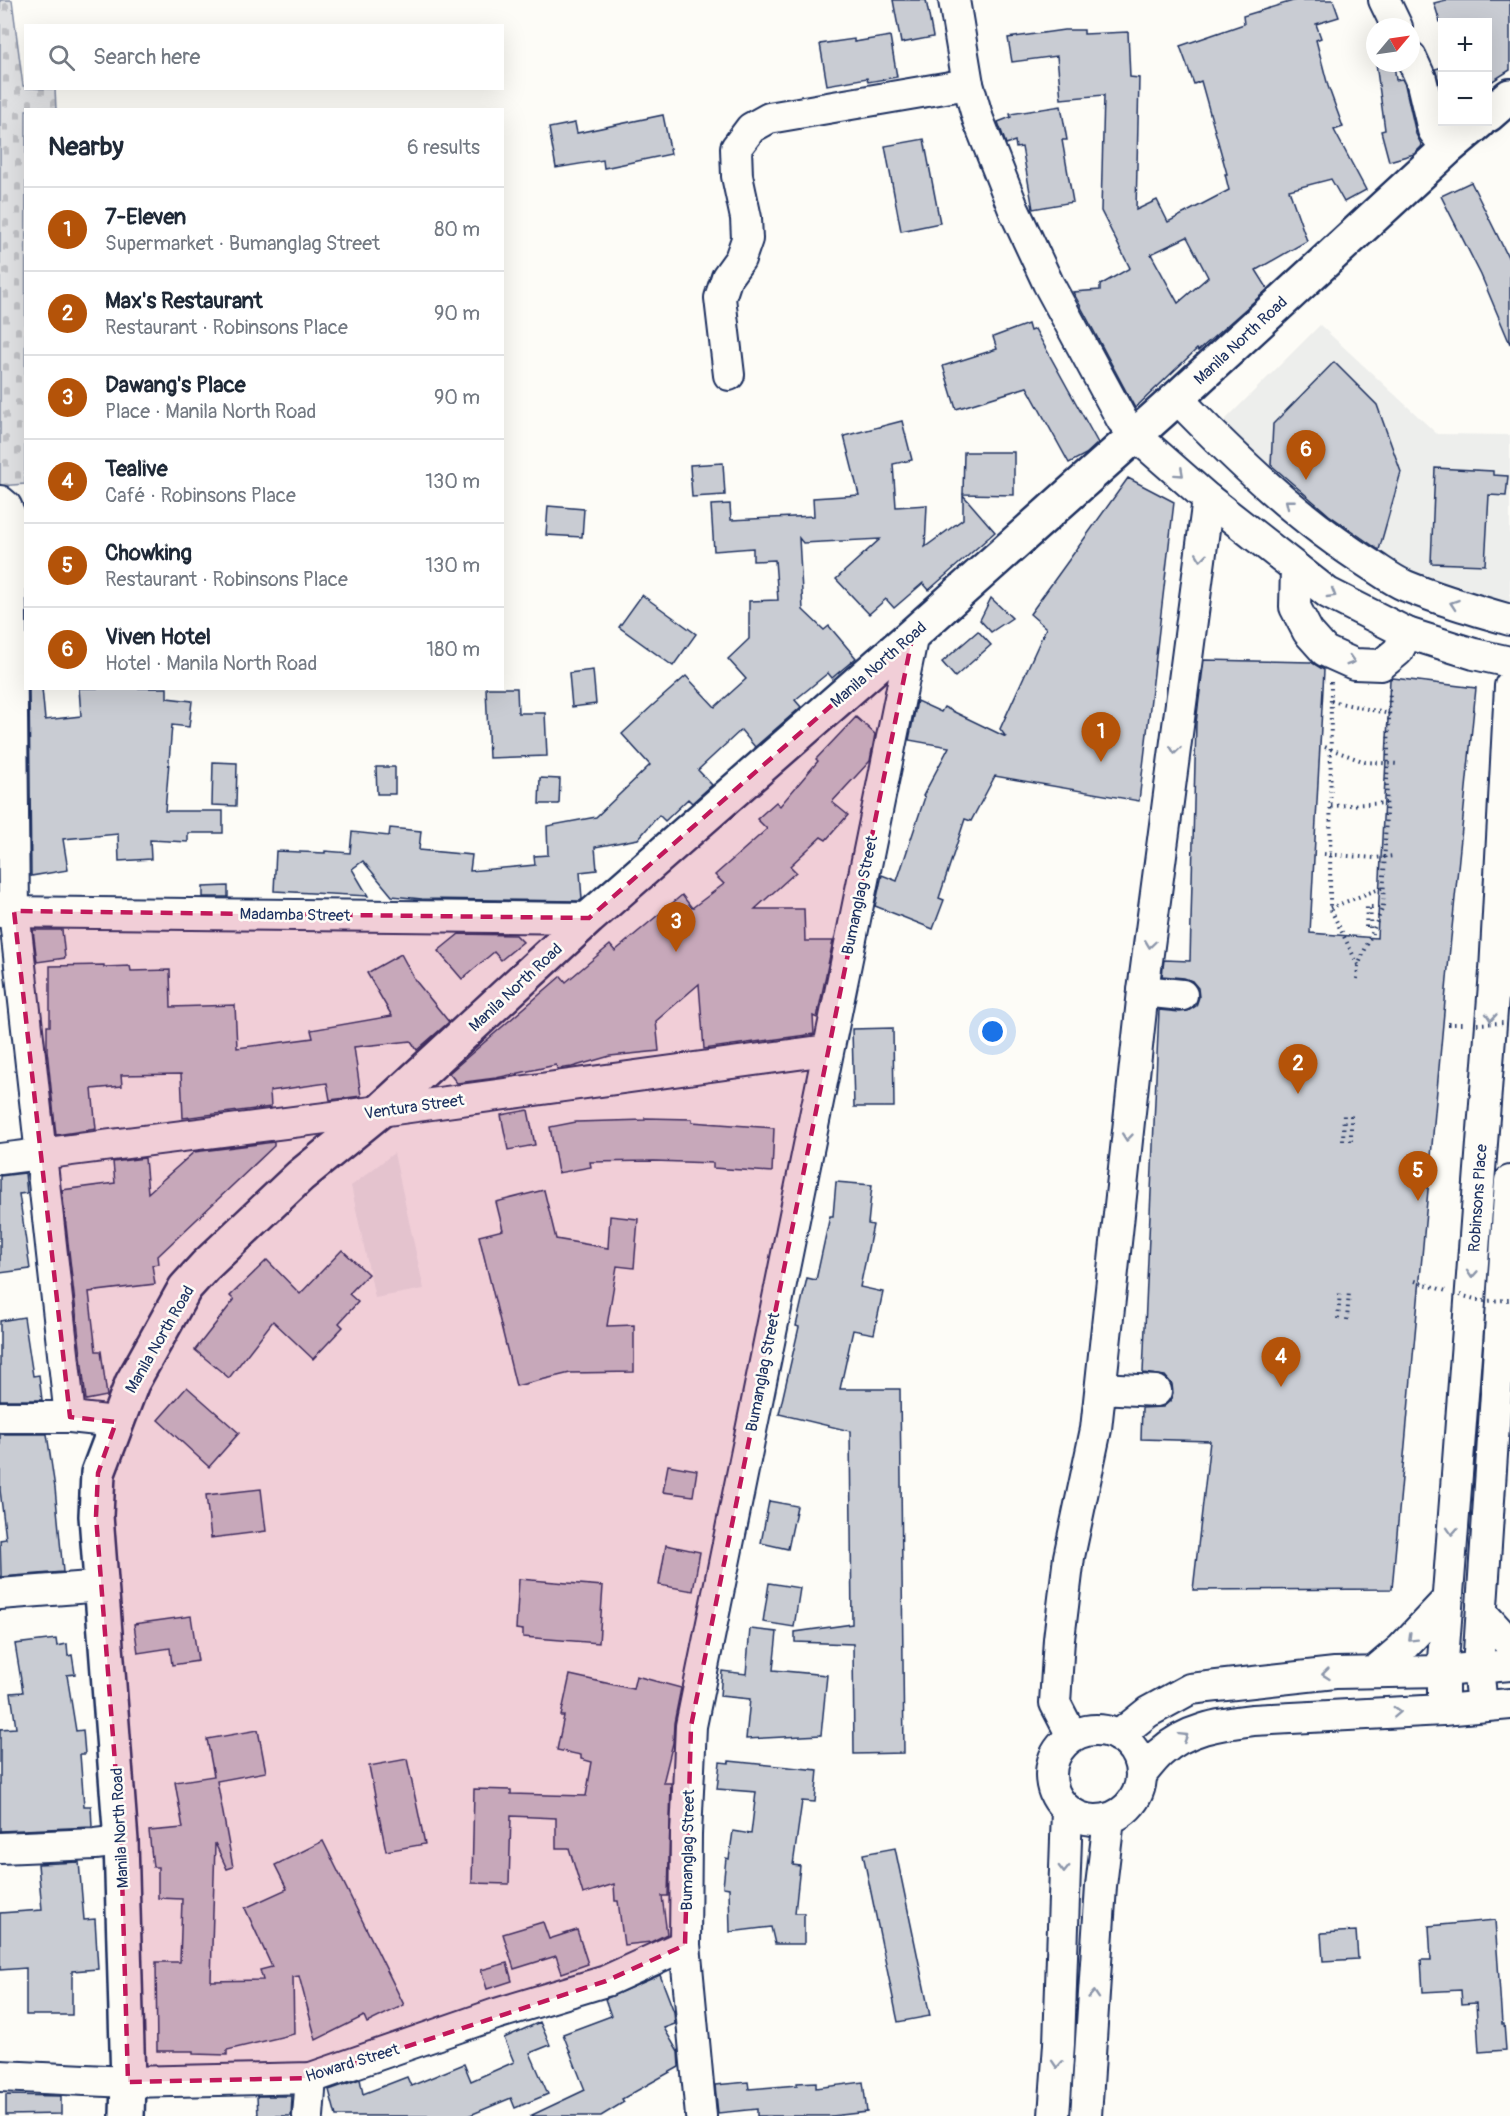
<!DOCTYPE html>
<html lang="en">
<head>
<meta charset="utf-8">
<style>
  :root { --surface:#fff; --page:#f6f6f7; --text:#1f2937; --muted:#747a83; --line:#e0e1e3; --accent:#b45309 }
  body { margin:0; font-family:Pangolin,sans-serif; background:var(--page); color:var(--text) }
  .controls { position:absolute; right:18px; top:18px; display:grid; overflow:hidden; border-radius:0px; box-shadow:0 6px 24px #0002 }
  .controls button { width:54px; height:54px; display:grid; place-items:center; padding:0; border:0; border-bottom:2px solid var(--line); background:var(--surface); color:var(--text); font:30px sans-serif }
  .compass { position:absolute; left:1366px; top:18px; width:54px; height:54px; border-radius:50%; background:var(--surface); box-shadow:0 6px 24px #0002; rotate:61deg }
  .you { position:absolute; left:993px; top:1032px; width:21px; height:21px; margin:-15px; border:4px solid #fff; border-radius:50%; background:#1a73e8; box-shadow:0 0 0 9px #1a73e833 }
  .badge { display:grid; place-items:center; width:39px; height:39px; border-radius:50%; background:var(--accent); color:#fff; font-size:20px; font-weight:700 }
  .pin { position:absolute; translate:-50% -50px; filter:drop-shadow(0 2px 3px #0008) }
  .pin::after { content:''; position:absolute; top:32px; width:21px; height:18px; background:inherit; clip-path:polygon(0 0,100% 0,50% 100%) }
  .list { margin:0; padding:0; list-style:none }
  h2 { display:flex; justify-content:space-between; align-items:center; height:78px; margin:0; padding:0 24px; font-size:26px }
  h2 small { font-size:20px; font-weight:400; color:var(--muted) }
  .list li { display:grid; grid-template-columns:39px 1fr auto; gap:18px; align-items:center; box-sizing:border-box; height:84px; padding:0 24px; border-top:2px solid var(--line) }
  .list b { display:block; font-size:22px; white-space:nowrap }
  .list p { margin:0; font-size:20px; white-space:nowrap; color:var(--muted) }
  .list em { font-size:20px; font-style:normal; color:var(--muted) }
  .icon { flex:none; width:33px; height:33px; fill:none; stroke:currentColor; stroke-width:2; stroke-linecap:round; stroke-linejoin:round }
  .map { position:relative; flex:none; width:1510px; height:2116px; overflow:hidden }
  .search { position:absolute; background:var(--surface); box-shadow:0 6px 24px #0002; left:24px; top:24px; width:480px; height:66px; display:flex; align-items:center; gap:15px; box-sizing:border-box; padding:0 21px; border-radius:0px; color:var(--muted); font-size:22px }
  .panel { position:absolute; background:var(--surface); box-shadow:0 6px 24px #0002; left:24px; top:108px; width:480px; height:582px; border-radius:0px }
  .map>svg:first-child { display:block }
  .built { fill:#edeeec }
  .cemetery { fill:url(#cemetery-stones); stroke:#7e88a0; stroke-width:1.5 }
  .building { fill:#c9ccd3; stroke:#1b2f5e; stroke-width:1.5; fill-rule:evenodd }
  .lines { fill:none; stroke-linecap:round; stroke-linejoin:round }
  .minor-casing { stroke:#1b2f5e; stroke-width:34 }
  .highway-casing { stroke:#1b2f5e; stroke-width:38 }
  .path { stroke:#1b2f5e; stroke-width:4; stroke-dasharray:1.5 4.5; stroke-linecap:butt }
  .minor { stroke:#fdfcf7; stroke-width:30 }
  .highway { stroke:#fdfcf7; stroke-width:33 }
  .path-bridge { stroke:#1b2f5e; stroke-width:4; stroke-dasharray:1.5 4.5; stroke-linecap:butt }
  .oneway { stroke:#8c96aa }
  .marked { fill:#c2185b; fill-opacity:0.2; stroke:#c2185b; stroke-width:4.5; stroke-dasharray:12 8; stroke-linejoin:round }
  .labels { text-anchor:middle; stroke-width:5; stroke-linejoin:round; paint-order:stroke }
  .street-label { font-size:16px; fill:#1b2f5e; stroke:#fdfcf7 }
</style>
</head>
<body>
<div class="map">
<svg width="1510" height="2116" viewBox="0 0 1510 2116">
  <defs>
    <pattern id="cemetery-stones" width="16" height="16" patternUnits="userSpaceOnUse" patternTransform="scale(1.5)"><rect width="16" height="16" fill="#e0e1e3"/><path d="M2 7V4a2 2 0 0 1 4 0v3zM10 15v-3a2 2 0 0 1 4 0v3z" fill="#c0c1c5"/></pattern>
  </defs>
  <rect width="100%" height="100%" fill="#fdfcf7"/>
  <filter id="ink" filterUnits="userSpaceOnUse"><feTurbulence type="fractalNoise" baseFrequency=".0167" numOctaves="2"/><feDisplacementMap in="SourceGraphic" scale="12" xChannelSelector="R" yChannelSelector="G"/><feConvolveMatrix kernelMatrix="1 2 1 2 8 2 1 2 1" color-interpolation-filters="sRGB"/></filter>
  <g filter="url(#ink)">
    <g class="built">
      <path d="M1320,325L1437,434L1510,435V617L1476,630L1350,567L1209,436Z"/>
      <path d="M394,1153L424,1289L375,1298L351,1186Z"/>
    </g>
    <path class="cemetery" d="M0,0H12L23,86H25L26,88L55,89L56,109L26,110L25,484L0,486Z"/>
    <g class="building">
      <path d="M893,0H926L933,37L901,43Z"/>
      <path d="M1296,0H1333L1339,17L1316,24L1321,38L1316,40L1328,86L1343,127L1334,130L1366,190L1344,202L1331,179L1289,190L1307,241L1256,270L1268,289L1198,351L1197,349L1135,408L1073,292L1100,290V285L1130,268L1101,211L1104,95L1061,99L1057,56L1012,62L1008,38L1064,30H1084V34L1128,32L1130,77L1139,78L1136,210L1157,200L1168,222L1229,190L1225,174H1227L1201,81L1194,84L1180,46L1244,24L1243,16ZM1187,237L1208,277L1178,303L1151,254Z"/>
      <path d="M1446,0H1510V70L1488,84V22H1440L1434,3Z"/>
      <path d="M890,36L897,77L868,82L867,78L827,85L820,44L854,39V42Z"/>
      <path d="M1376,63H1394L1396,80L1402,79L1405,85L1416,134L1422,146L1414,154L1389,161L1381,131L1385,130Z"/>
      <path d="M1443,67V95L1435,69Z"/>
      <path d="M1061,106L1067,140H1062L1073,202L1033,209L1022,147L1016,148L1015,141L1006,144L998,122L1011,117L1010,114Z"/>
      <path d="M663,115L671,154L604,168L603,160L556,168L549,128L575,123L577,133Z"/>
      <path d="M924,139L940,223L901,231L885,146Z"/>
      <path d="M1471,182L1510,261V344L1481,275L1441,196Z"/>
      <path d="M1028,324L1030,331L1035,329L1098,443L1086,454L1069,463L1027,387L956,409L943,366L997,349L993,337Z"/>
      <path d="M1334,362L1377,405L1401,472L1379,550L1329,515L1271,465L1273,424Z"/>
      <path d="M902,421L912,460L893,464L896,507L927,505L925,547L963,519V495L995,532L929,590L923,583L894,608L886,599L869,614L836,579L880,539L803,543L799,538L803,610L824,630L829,626L856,658L832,678L828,673L795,700L801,707L755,747L741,730L698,770L712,785L692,803L688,799L665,821L659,815L638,839L595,847L597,870L580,872L582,899L580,901L422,899L392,896L363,861L352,869L368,896L274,891L276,851L325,853V851L350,853L352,832L389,836L390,828L421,831L419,850L472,855L470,871L535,865L534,856L548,855L547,826L596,817L650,765L622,734L652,706L686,676L715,707L746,679L728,659L749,639V601L778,600L775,560L753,561V548L714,551L711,505L730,504L731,520L814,516L813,498L859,495L844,436Z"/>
      <path d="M964,452H1014V495L963,494Z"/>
      <path d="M723,463L725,495L692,497L690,465Z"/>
      <path d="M1435,468L1493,471V475L1508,476L1506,496L1489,495L1485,565L1431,563Z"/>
      <path d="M1128,478L1174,502L1139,801L995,776L971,821L965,819L939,898L944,900L933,929L875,906L882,875L897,881L925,797L923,796L949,747L909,740L917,701L941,712L944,707L1006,737L1000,729L1046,628L1030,614Z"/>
      <path d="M548,506L584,509L582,537L546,535Z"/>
      <path d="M642,595L696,634L673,666L619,627Z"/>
      <path d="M991,598L1012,618L991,632L980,620Z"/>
      <path d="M978,631L991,645L955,677L942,662Z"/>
      <path d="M1204,660L1311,662L1324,670L1310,933L1377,938L1390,679L1393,678L1476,688L1448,968L1392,1589L1193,1590L1210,1441L1141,1439L1142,1408L1163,1407L1170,1401L1173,1393L1172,1384L1165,1376L1143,1373L1159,1010L1180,1012L1188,1011L1196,1006L1199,997L1198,988L1192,981L1184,978L1162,976L1164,960L1190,961L1196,723Z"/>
      <path d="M593,670L596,704L572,707L569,673Z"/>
      <path d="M29,688H42L45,720L81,716L79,688H167V698L192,701L189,727L172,725L165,811H223V833H188V842L150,840L151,859L119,861L118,834L63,839L68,870L31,876Z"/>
      <path d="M486,688H517L518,713H545L547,756L489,758Z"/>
      <path d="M856,717L875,734L870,761L832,802L848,815L826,840L821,837L790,866L796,872L755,909H804L805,941H833L817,1018L813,1016L814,1034L704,1049L699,984L656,1021L659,1051L610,1056L572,1067L557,1069L556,1065L496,1078L457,1083L449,1073L561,976L566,982L610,945L615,951L682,895L692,908L724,884L715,875L767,829L757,819L776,802L780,806L818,761L816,759Z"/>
      <path d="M213,762L237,763L236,806L212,805Z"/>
      <path d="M376,767H395V794H377Z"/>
      <path d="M540,778L560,779L559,804H539Z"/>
      <path d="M228,886V897H203V887Z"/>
      <path d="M33,930H62L65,958L37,962Z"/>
      <path d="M459,934L516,935L523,942L501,960L494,952L462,979L438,951Z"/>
      <path d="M401,954L415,980L449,1022L417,1050L411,1041L354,1047L361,1096L330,1100L327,1083L270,1091L271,1107L183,1118L181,1074L121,1075L122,1086L92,1089L96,1129L56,1135L47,1050V1026H50V966L104,965V967L130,966L131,971L170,970L171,1007L235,1005L237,1048L313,1038L311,1030L392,1016L367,973Z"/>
      <path d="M893,1028L894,1107H854L852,1029Z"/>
      <path d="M528,1110L535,1145L508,1150L501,1115Z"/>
      <path d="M645,1118L692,1119V1122L774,1128L772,1172L713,1168V1163L654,1161L590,1162L591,1167L558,1173L550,1127L576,1122L645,1120Z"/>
      <path d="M274,1142V1146L158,1256L159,1264L152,1265L155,1284L89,1292L96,1351H101L107,1396L86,1400L62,1190L115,1183L113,1162L145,1158L148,1193L194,1152Z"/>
      <path d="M25,1173L27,1193L19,1194L30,1269L0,1273V1176Z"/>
      <path d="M836,1182L872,1185L868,1224L873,1225L860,1287L883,1292L874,1334L853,1330L840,1389H900L904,1753L854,1754L853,1644L795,1642V1632L852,1624L850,1431L779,1414L799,1327L796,1326L807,1278L816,1280L830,1216H833Z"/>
      <path d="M544,1190L556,1239L608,1248L610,1216L638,1219L634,1268L617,1266L607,1326L634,1325V1372L570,1373L516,1386L479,1236L503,1230L496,1202Z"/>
      <path d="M342,1250L368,1274L349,1294L358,1302L339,1323L343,1327L313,1359L273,1321L229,1378L195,1350L234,1300L230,1296L267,1260L300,1294Z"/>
      <path d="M24,1317L33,1376L39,1375L42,1400H0V1321Z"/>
      <path d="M187,1387L239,1433L209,1467L158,1420Z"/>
      <path d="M0,1434H47L55,1488L63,1572L1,1577L0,1540L6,1539L0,1490Z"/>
      <path d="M668,1465L697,1470L693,1496L663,1492Z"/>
      <path d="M261,1489L266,1531L211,1538L206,1495Z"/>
      <path d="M769,1501L797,1506L788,1549L761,1543Z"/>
      <path d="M666,1545L700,1552L693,1591L659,1585Z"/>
      <path d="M519,1579L603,1586L599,1643L523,1637V1630L516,1629Z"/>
      <path d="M769,1583L800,1588L794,1627L763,1622Z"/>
      <path d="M191,1616L198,1661L172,1665L170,1648L138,1653L134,1624Z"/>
      <path d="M750,1629L777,1632L773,1670L827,1675L821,1735L746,1739L750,1699L720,1696L722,1671L746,1674Z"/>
      <path d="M56,1639L57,1646L67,1644L68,1656L72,1655L75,1674L67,1675L76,1731L83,1730L85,1754H80L84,1806H91L92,1827L0,1831V1729L16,1728L11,1693L23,1692L15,1644Z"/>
      <path d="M570,1675L633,1689L636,1676L681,1688L674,1723L673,1743L663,1783H671L668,1896H662L667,1934L651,1942L624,1945L618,1901H615L614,1884L583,1894L569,1848H556V1818L511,1816L509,1884L472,1883L474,1789L511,1790V1794L586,1796L592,1762L581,1759V1755L557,1750L564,1716H561Z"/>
      <path d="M258,1730L266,1772L217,1781L233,1867L227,1869L215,1843L211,1981L263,1980L260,1970L272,1967L245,1908L287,1889L275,1865L323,1841L404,2005L367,2023L364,2016L316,2040L299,1976L293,1977L294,2034L227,2050V2055L193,2054V2051H157L156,1962H180L182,1899L158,1898V1867H153L149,1831L183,1828L175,1782L214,1776L207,1739Z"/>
      <path d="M407,1759L425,1844L386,1851L369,1766Z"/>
      <path d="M729,1761L818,1770L815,1802L802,1801L793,1865L800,1866L795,1913H804V1944H775L771,1927L730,1932L729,1888L723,1887L726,1858L729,1859L733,1831L751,1834L756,1792L717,1789L720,1762L729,1763Z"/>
      <path d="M895,1848L930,2016L898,2022L863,1854Z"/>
      <path d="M79,1862L84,1920L95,1919L98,1969L72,1971V2015H26V1968L0,1970V1913L42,1910L38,1864Z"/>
      <path d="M1495,1920L1502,2024H1504L1506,2050L1479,2052L1476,2003L1462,2004L1461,1990L1423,1992L1421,1960H1431L1429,1926Z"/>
      <path d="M543,1922L549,1939L577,1930L588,1964L562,1973L556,1956L514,1969L503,1934Z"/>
      <path d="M1356,1931L1358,1959L1323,1961L1321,1933Z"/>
      <path d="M507,1963L512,1981L487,1989L481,1970Z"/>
      <path d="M660,1975L674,2012L675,2024L664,2028L678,2052L679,2067L622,2099L624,2102L601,2116H530L585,2090L563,2034L611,2016L605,1999Z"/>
      <path d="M540,2022L550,2045L530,2053L548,2094L515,2108L511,2098L468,2116H336L329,2090L360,2079L363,2094L407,2077L411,2086L464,2064L471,2081L514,2062L504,2038Z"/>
      <path d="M748,2082L749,2089L797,2085V2083L816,2082V2088L863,2082L867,2112L832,2116H757V2109L718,2113L715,2085Z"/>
      <path d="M6,2095L61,2096V2114L6,2115Z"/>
      <path d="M257,2096H292L291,2116H258Z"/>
    </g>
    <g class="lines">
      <g class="minor-casing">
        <g id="minor">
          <path d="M954,0L968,84L978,119L1014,210L1048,283L1122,420L1135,435L1208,499L1328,593L1407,633L1474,654L1510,662"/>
          <path d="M1384,0L1397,27"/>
          <path d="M1411,57L1421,79L1433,130L1447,149"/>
          <path d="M729,375L720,298L727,277L740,259L747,239L746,218L737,176L736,148L751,128L769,118L968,84"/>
          <path d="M1177,398C1236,459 1299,520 1371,565C1382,572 1394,581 1406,586C1440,600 1475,610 1510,620"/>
          <path d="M0,501L6,506L10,515L14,911L70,1417"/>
          <path d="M1296,568L1295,607L1308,632L1325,651L1354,664L1381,665L1398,651L1407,633"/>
          <path d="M0,912L589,918"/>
          <path d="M1143,991L1182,995"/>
          <path d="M0,1159L380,1111L827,1050"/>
          <path d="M1101,1388L1156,1391"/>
          <path d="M0,1417H70L116,1422"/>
          <path d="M0,1594L103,1586"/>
          <path d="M1482,1613L1510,1644"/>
          <path d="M1374,1672L1401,1649L1447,1600"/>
          <path d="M1482,1706L1478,1667L1510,1181"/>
          <path d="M1443,1710V1660L1495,971L1510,686"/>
          <circle cx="1096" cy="1775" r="45"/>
          <path d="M1072,1736L1055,1703L1059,1639L1069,1557L1096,1429L1143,991L1208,499"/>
          <path d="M1118,1736L1148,1712L1190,1689L1335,1673L1442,1671L1510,1665"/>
          <path d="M1141,1775C1147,1768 1153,1759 1160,1753C1186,1729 1219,1724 1253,1720L1443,1710L1510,1704"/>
          <path d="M0,1848L95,1844L121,1841"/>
          <path d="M0,2076L128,2082L311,2078L496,2014L606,1981L685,1945"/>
          <path d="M308,2116L311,2078"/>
          <path d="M701,2116L685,1945L686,1834L691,1726L913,634"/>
          <path d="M1054,2116L1059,2044L1067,1810"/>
          <path d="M1086,2116L1101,1886L1109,1819"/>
        </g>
      </g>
      <g class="highway-casing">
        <g id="highway">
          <path d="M1488,115L1510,96"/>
          <path d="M127,2116L128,2082L121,1841L96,1516L98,1473L132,1383L185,1288L205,1266L300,1176L380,1111L589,918L913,634L1177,398L1447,149L1479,122"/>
        </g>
      </g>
      <g class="path">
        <path d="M1331,682L1330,908L1358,965"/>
        <path d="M1331,701L1390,714"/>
        <path d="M1331,806L1386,803"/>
        <path d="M1330,908L1384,887"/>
        <path d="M1366,927L1367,907H1383"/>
        <path d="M1370,928L1371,907"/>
        <path d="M1357,979L1358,966L1383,907L1390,688"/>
        <path d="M1448,1024H1465"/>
        <path d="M1343,1141L1344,1113"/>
        <path d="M1351,1141V1113"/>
        <path d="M1415,1281L1446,1291"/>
        <path d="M1338,1319L1340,1291"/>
        <path d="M1347,1320L1349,1291"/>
      </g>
      <use href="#minor" class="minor"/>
      <use href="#highway" class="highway"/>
      <g class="path-bridge">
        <path d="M1325,747L1365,762L1398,764"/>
        <path d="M1324,854L1374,858L1394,856"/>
        <path d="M1477,1024L1505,1023"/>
        <path d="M1460,1295L1482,1301L1510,1300"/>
      </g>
    </g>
    <defs><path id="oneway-chevron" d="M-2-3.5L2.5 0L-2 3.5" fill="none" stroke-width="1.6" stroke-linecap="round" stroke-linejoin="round" transform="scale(1.5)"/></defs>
    <g class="oneway">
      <use href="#oneway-chevron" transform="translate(1180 473) rotate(42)"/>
      <use href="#oneway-chevron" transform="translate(1289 503) rotate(-141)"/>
      <use href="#oneway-chevron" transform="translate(1201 557) rotate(97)"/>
      <use href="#oneway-chevron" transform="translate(1332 594) rotate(30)"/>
      <use href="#oneway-chevron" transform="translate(1454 604) rotate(-161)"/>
      <use href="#oneway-chevron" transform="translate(1351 661) rotate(17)"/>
      <use href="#oneway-chevron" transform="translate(1175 750) rotate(97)"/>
      <use href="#oneway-chevron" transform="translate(1150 944) rotate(98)"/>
      <use href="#oneway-chevron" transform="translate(1491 1017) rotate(94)"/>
      <use href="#oneway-chevron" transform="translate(1127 1137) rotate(96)"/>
      <use href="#oneway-chevron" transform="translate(1472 1274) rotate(94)"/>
      <use href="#oneway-chevron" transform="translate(1452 1531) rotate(94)"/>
      <use href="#oneway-chevron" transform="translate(1412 1638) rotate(135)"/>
      <use href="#oneway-chevron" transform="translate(1326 1674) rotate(174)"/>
      <use href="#oneway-chevron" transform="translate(1397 1712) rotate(-3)"/>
      <use href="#oneway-chevron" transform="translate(1184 1737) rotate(-32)"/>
      <use href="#oneway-chevron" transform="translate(1064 1869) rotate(91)"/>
      <use href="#oneway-chevron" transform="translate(1094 1995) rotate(-86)"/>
      <use href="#oneway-chevron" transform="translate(1057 2064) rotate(94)"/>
    </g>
  </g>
  <path class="marked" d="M913,634L691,1726L685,1945L606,1981L311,2078L128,2082L121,1841L96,1516L98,1473L116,1422L70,1417L14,911L589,918Z"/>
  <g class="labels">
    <g class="street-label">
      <text transform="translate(1240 340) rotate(-43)" y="6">Manila North Road</text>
      <text transform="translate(878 664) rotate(-41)" y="6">Manila North Road</text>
      <text transform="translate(859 895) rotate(-78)" y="6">Bumanglag Street</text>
      <text transform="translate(295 914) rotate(1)" y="6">Madamba Street</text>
      <text transform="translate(515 987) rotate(-43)" y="6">Manila North Road</text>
      <text transform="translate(414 1106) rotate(-8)" y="6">Ventura Street</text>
      <text transform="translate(1477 1198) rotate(-86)" y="6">Robinsons Place</text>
      <text transform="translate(159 1339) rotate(-60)" y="6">Manila North Road</text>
      <text transform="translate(762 1372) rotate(-79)" y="6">Bumanglag Street</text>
      <text transform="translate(119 1828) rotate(-93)" y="6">Manila North Road</text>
      <text transform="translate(687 1850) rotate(-89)" y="6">Bumanglag Street</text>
      <text transform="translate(352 2062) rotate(-17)" y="6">Howard Street</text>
    </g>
  </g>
</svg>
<div class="controls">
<button>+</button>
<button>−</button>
</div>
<svg class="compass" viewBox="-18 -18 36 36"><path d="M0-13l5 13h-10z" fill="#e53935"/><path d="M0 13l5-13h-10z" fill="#747a83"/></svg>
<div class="you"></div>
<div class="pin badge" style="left:1101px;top:762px">1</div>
<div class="pin badge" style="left:1298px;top:1094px">2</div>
<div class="pin badge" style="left:676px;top:952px">3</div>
<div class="pin badge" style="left:1281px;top:1387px">4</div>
<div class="pin badge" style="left:1418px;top:1201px">5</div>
<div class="pin badge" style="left:1306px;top:480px">6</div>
<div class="search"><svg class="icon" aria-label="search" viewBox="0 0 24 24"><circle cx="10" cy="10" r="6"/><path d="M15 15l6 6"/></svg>Search here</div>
<section class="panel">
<h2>Nearby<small>6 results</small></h2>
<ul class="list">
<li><span class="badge">1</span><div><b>7-Eleven</b><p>Supermarket · Bumanglag Street</p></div><em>80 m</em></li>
<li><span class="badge">2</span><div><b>Max's Restaurant</b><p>Restaurant · Robinsons Place</p></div><em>90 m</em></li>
<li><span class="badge">3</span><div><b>Dawang's Place</b><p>Place · Manila North Road</p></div><em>90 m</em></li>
<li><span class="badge">4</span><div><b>Tealive</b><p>Café · Robinsons Place</p></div><em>130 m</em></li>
<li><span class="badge">5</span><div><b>Chowking</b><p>Restaurant · Robinsons Place</p></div><em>130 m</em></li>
<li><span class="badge">6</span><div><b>Viven Hotel</b><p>Hotel · Manila North Road</p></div><em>180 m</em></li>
</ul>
</section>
</div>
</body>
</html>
